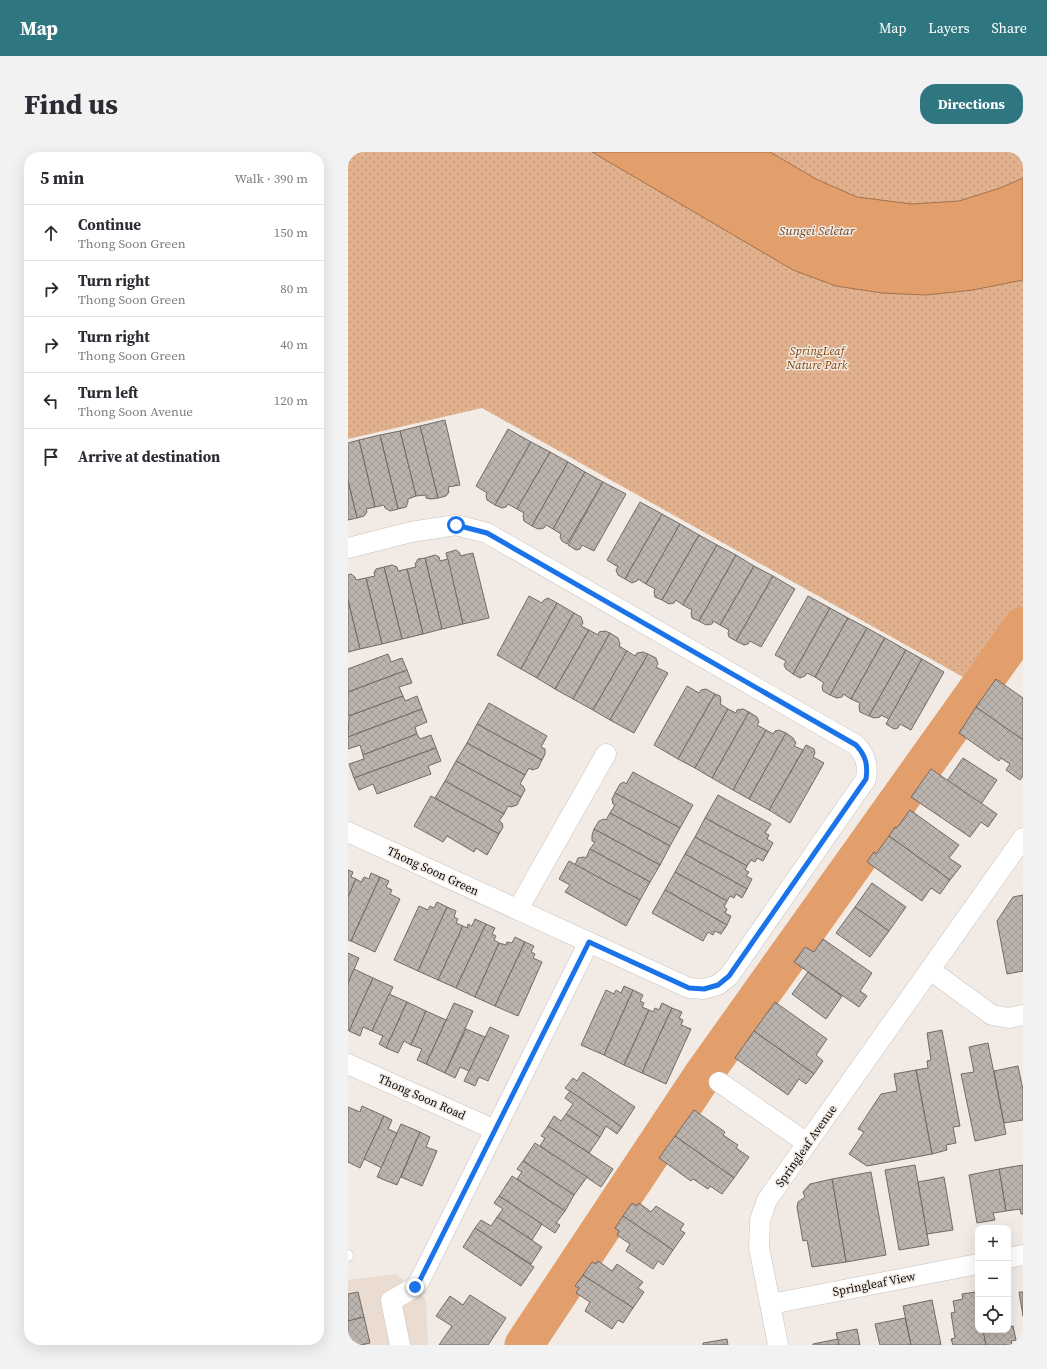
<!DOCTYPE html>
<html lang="en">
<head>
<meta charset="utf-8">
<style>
  :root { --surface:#fff; --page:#f2f2f3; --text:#2b2b33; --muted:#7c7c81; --line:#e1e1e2; --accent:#2e7680 }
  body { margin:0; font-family:"Source Serif 4",serif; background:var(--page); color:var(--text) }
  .controls { position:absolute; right:12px; bottom:12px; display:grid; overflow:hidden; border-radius:8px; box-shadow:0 4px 16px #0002 }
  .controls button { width:36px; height:36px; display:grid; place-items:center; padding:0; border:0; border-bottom:1px solid var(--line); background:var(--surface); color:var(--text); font:20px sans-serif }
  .stop { position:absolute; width:12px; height:12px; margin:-9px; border:3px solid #1a73e8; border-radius:50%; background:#fff }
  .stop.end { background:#1a73e8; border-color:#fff; box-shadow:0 1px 4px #0008 }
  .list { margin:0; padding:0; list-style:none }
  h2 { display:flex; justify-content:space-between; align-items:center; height:52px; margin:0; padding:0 16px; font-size:17px }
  h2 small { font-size:13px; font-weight:400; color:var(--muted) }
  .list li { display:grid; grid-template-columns:26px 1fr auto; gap:12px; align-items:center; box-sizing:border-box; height:56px; padding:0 16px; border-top:1px solid var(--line) }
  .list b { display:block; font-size:15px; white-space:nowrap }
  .list p { margin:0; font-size:13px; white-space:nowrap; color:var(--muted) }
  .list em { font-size:13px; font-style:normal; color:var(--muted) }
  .icon { flex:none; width:22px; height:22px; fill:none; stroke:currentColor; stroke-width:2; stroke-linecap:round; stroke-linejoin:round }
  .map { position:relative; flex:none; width:675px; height:1193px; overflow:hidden; border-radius:16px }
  header { display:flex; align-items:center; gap:24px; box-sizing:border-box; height:56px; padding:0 20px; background:var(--accent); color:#fff }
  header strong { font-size:19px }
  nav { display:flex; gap:22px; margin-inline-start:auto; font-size:14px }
  .intro { display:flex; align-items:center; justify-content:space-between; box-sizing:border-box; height:96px; padding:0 24px }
  h1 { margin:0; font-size:28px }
  .button { padding:10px 18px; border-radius:16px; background:var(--accent); color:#fff; font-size:14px; font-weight:700 }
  main { display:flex; gap:24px; padding:0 24px }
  aside { flex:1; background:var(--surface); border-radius:16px; box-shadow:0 4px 16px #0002 }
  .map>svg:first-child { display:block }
  .built { fill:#eadcd1 }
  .park { fill:url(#park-dots) }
  .water { fill:#e29e6b; stroke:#a2724e }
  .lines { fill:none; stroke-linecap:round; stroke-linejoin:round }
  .river { stroke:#e29e6b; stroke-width:39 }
  .building { fill:url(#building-cross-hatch); stroke:#716a65 }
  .lane-casing { stroke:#c9c2bc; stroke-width:11 }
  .street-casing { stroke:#c9c2bc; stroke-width:21 }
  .lane { stroke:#fff; stroke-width:10 }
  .street { stroke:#fff; stroke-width:20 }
  .route { stroke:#1a73e8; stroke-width:5 }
  .labels { text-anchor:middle; stroke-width:3; stroke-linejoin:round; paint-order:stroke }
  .park-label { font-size:12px; font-style:italic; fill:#814301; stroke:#f2eae4 }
  .street-label { font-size:12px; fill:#0e0b09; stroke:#f2eae4 }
  .water-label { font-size:13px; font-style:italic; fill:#734520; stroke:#f2eae4 }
</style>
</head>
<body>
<header>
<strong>Map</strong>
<nav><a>Map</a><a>Layers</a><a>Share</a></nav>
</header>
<div class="intro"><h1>Find us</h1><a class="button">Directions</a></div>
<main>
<aside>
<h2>5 min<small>Walk · 390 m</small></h2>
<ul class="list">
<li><svg class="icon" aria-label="ahead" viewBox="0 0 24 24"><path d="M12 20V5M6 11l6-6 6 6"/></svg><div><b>Continue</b><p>Thong Soon Green</p></div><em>150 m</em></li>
<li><svg class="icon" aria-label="right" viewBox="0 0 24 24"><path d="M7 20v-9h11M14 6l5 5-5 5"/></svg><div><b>Turn right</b><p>Thong Soon Green</p></div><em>80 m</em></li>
<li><svg class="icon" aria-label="right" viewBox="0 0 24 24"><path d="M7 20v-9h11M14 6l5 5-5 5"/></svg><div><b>Turn right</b><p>Thong Soon Green</p></div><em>40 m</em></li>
<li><svg class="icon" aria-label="left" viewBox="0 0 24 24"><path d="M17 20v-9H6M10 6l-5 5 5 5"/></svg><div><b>Turn left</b><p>Thong Soon Avenue</p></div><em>120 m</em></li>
<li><svg class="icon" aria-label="arrive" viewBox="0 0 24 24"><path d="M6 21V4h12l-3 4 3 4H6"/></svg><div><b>Arrive at destination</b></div></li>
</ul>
</aside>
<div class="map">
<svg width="675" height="1193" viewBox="0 0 675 1193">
  <defs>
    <pattern id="park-dots" width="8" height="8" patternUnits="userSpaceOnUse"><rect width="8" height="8" fill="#e1b18d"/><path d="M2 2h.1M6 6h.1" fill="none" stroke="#c09778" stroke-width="1.8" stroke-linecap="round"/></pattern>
    <pattern id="building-cross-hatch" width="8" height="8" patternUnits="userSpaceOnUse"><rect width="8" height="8" fill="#bbb3ae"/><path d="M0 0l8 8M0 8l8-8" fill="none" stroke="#a09994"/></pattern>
  </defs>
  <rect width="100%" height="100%" fill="#f2eae4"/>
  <path class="built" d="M48,1122L78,1147L80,1193H0V1128Z"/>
  <path class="park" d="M0,0H675V458L624,530L134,256L0,287Z"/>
  <path class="water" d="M244,0H422L468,27L509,45L564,52L611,49L652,36L675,26V128L625,138L578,143L534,141L488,134L445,118Z"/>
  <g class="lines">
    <path class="river" d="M176,1193L355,923L675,474"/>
  </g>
  <g class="building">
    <path d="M97,268L112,333L100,335L101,340L98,344L90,346L72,274Z"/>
    <path d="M72,274L90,346L83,347L78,346V343L68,344L52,279Z"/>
    <path d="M160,277L183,290L147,353L139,348L138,343L139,341L128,334Z"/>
    <path d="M52,279L68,344L60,347V350L58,355L50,357L32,283Z"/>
    <path d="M32,283L50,357L42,359L37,356L36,353L27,355L11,288Z"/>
    <path d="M11,288L27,355L18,357L19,360L16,364L9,366L0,329V291Z"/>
    <path d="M183,290L202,300L169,357L160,352L158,355L154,356L147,353Z"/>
    <path d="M202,300L220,310L184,374L176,369L175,364L176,361L169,357Z"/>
    <path d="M220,310L237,320L205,377L198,373L196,376L190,377L184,374Z"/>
    <path d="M237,320L255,330L219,392L214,389L212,385L213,382L205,377Z"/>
    <path d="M0,329L9,366L0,368Z"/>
    <path d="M255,330L278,342L246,399L234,393L232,397L228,398L220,393Z"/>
    <path d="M292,350L314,362L277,427L270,423L268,418L270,415L259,408Z"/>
    <path d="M314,362L332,372L298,432L290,427L289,429L284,431L277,427Z"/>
    <path d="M332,372L351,383L314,448L307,445L306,440L307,437L298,432Z"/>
    <path d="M351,383L369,393L335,453L328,448L326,451L321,452L314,448Z"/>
    <path d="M369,393L388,403L351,469L344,466L343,461L344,458L335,453Z"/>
    <path d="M108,398L112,401V404L125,401L141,466L115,472L98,401Z"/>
    <path d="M87,403L91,405L92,409L100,407L115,472L94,477L77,406Z"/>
    <path d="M388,403L406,414L372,473L365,469L364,472L358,473L351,469Z"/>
    <path d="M77,406L94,477L75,482L59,417L68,415L67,412L70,407Z"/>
    <path d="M44,413L49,415L50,419L59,417L75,482L54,487L36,415Z"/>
    <path d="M406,414L425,424L388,489L381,485L380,481L381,478L372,473Z"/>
    <path d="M36,415L54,487L34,492L18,426L27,424L26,421L28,417Z"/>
    <path d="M3,422L7,425L8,428L18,426L34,492L12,497L0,448V423Z"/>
    <path d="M425,424L447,437L413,495L402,489L400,492L396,493L388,489Z"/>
    <path d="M181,444L194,451L196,448L200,446L209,451L173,517L149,503Z"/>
    <path d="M460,444L482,456L445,522L438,517L436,513L438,509L427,503Z"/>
    <path d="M0,448L12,497L0,500Z"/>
    <path d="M209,451L226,461L189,526L173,517Z"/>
    <path d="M482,456L500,466L467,525L459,521L457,524L452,526L445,522Z"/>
    <path d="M226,461L233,465L235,471L233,474L241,478L207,537L189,526Z"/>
    <path d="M500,466L519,476L482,543L475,539L474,534L476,531L467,525Z"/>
    <path d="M519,476L537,486L503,547L495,542L494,545L489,546L482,543Z"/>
    <path d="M241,478L250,483L251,480L257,479L262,481L225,547L207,537Z"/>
    <path d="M262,481L270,486L272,492L271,494L279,499L245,558L225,547Z"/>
    <path d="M537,486L558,498L521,564L512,560L511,554L512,551L503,547Z"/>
    <path d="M558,498L574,507L541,567L533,563L532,565L526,566L521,564Z"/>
    <path d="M279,499L287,504L289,501L295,500L300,502L262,568L245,558Z"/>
    <path d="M40,502L43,510L54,506L59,518L0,540V517Z"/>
    <path d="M300,502L308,506L310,512L308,515L320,521L286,581L262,568Z"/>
    <path d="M574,507L596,520L563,578L552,572L550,576L546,577L538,572Z"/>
    <path d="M59,518L64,531L51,535L55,544L1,564L0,561V540Z"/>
    <path d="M648,527L675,546V588L628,555Z"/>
    <path d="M339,534L351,541L353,538L358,537L367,542L330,607L306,593Z"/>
    <path d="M367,542L372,544L373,550L372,552L380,557L347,616L330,607Z"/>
    <path d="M55,544L57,549L69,544L74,557L0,585L1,564Z"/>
    <path d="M141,551L199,584L193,595L197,597V602L194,608L129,572Z"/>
    <path d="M628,555L675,588V624L672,628L658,618L662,612L653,606L651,609L611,581Z"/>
    <path d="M74,557L79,570L67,575L69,582L15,603L12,593L0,597V585Z"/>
    <path d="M380,557L388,561L389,558L395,557L401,560L364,626L347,616Z"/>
    <path d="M401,560L409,565L411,570L409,573L418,578L385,638L364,626Z"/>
    <path d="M129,572L194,608L190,616L184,618L181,616L177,623L119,591Z"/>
    <path d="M418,578L425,582L427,579L431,578L438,581L401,647L385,638Z"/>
    <path d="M438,581L445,586L448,591L446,594L455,598L421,658L401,647Z"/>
    <path d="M69,582L72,587L83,583L88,596L6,626L1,612L16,607L15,603Z"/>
    <path d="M119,591L177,623L172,632L175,634L177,638L173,645L108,609Z"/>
    <path d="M458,593L466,597L467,601L465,605L476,611L442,671L421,658Z"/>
    <path d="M88,596L93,609L80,614L83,622L29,642L25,632L11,638L6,626Z"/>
    <path d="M615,606L649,628L633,652L599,629Z"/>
    <path d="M108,609L173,645L169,653L163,655L160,654L156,662L97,629Z"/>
    <path d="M583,617L649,662L640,675L633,670L622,685L563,645Z"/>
    <path d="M285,620L345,653L332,676L267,641L272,632L276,630L278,632Z"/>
    <path d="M97,629L156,662L151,669L154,671L155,675L151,682L87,646Z"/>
    <path d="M267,641L332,676L322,694L262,661L267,653L265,652L264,647Z"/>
    <path d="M370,643L423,672L417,681L421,683L419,687L425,691L420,700L357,666Z"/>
    <path d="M83,644L151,682L139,703L128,696L126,700L99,684L95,690L66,674Z"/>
    <path d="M562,658L611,693L601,706L613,714L602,728L541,684L547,675L549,676Z"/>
    <path d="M262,661L322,694L312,713L246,677L251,669L256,667L258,668Z"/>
    <path d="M357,666L420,700L415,709L409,706L407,710L403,708L399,714L347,685Z"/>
    <path d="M246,677L312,713L302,730L242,697L247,690L244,689V683Z"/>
    <path d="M541,684L602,728L592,742L583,736L574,749L519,710L526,700L528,702Z"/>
    <path d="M347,685L399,714L397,718L401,720L398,724L404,727L399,737L337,702Z"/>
    <path d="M242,697L302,730L292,748L227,713L230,706L236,705L238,706Z"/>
    <path d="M337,702L399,737L394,746L388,742L386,746L382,744L379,749L327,720Z"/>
    <path d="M221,709L292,748L278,774L217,740L222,733L211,727Z"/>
    <path d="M0,718L5,720L3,725L8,727L0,745Z"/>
    <path d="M327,720L379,749L376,755L379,757L377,761L383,764L379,773L317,738Z"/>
    <path d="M23,721L32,725L3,789L0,788V745L8,727L13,730L16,725L21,727Z"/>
    <path d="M32,725L41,729L38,735L44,738L42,742L52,747L27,800L3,789Z"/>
    <path d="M524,731L558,755L541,779L507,755Z"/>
    <path d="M317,738L379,773L373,782L367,779L365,783L360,780L355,789L304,761Z"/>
    <path d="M675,743V819L659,822L649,769L665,745Z"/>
    <path d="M89,750L99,755L70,819L46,808L71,754L80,758L82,754L86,756Z"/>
    <path d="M99,755L108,759L106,765L110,767L108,771L115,774L90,828L70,819Z"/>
    <path d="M507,755L541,779L522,805L488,781Z"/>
    <path d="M127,767L138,772L108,836L90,828L115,774L119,776L120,772L124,774Z"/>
    <path d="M138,772L147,776L144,782L148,784L146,788L151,791L127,845L108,836Z"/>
    <path d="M167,785L177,790L147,854L127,845L151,791L158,793L159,790L164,791Z"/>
    <path d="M475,787L524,821L512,839L519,844L511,855L446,810L457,795L466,800Z"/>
    <path d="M177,790L186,794L183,800L187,802L185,806L194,810L170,864L147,854Z"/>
    <path d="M0,801L11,806L0,831Z"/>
    <path d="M6,817L25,826L1,879L0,878V831Z"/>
    <path d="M460,820L494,844L478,867L444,842Z"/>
    <path d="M25,826L45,835L24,879L15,875L12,884L1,879Z"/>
    <path d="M276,834L285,838L256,903L233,893L258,838L266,842L268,838L273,841Z"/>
    <path d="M285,838L295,843L292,849L296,851L294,855L301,858L276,913L256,903Z"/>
    <path d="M41,842L59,850L38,896L31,892L35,884L24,879Z"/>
    <path d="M59,850L78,859L63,893L56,889L50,901L38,896Z"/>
    <path d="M427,850L479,887L468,903L475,909L466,922L406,879Z"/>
    <path d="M106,851L125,859L97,921L78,912Z"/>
    <path d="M314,851L324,856L294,921L276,913L301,858L305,860L307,856L311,858Z"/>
    <path d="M324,856L334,860L331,866L335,868L333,873L343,877L318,932L294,921Z"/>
    <path d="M78,859L98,868L78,912L69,908L74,897L63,893Z"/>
    <path d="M142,875L161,884L140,929L131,925L127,934L116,929Z"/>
    <path d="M118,877L137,885L121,919L112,915L107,926L97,921Z"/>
    <path d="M594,878L612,974L605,975L608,991L598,993L599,998L584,1002L568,918L580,916L579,909L583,908L579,881Z"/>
    <path d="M406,879L466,922L458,932L451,927L440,943L387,906Z"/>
    <path d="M640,891L658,982L627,989L613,922L626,920L621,895Z"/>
    <path d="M670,914L675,938V968L656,971L646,919Z"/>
    <path d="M568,918L584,1002L519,1014L501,1002L516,980L510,977L533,942L549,939L546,922Z"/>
    <path d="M235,920L287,955L274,975L217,936L225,926L229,929Z"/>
    <path d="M222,939L274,975L269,982L258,974L252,985L218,962L225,952L217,946Z"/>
    <path d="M14,954L36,964L12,1016L0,1010V955L12,960Z"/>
    <path d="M346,958L377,980L375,983L390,993L388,996L401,1005L386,1026L327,984Z"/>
    <path d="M218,962L252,985L241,1001L200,974L206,964L213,969Z"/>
    <path d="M36,964L44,968L40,977L49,981L34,1016L16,1007Z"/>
    <path d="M53,972L72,980L49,1033L29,1025Z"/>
    <path d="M200,974L265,1017L253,1035L192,994L197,986L193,984Z"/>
    <path d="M72,980L82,985L78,995L89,999L74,1034L53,1025Z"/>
    <path d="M327,984L386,1026L374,1042L362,1034L360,1037L345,1027L343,1029L311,1006Z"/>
    <path d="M187,991L239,1025L226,1043L175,1009Z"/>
    <path d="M175,1009L226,1043L217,1059L169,1027L174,1020L169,1017Z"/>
    <path d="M567,1013L581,1093L551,1098L537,1018Z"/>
    <path d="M675,1013V1062H673L672,1057L658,1059L651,1017Z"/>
    <path d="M651,1017L658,1059L645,1061L647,1068L629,1071L621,1023Z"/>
    <path d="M523,1020L538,1103L498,1110L484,1027Z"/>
    <path d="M164,1024L217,1059L208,1071L212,1073L207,1081L151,1044Z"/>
    <path d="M596,1025L605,1078L579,1082L570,1030Z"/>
    <path d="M484,1027L498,1110L464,1115L459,1088L455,1089L449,1055L450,1050L457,1045L455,1040L462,1032Z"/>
    <path d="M151,1044L194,1072L184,1088L149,1065L155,1057L146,1051Z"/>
    <path d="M284,1051L289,1054L291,1051L303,1060L308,1054L336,1072L332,1078L337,1081L325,1098L275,1064Z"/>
    <path d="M275,1064L325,1098L315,1113L310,1109L305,1117L278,1099L282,1092L269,1083L271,1079L267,1076Z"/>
    <path d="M149,1065L194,1095L183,1112L127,1076L133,1068L143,1074Z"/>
    <path d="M127,1076L186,1115L173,1134L115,1095Z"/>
    <path d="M250,1109L264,1119L269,1112L295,1130L290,1136L296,1140L285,1156L235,1123L244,1110L248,1112Z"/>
    <path d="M235,1123L285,1156L275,1171L270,1168L264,1177L237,1159L242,1150L228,1141L231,1136L227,1134Z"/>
    <path d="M10,1140L16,1165L0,1169V1142Z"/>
    <path d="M628,1140L630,1151V1178H635L638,1193H605L603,1187L607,1186L603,1161L607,1160L605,1149L615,1147L614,1142Z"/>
    <path d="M671,1140H675V1164Z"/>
    <path d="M122,1143L158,1166L140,1193H91L104,1174L88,1164L102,1144L115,1153Z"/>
    <path d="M584,1148L593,1193H563L555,1154Z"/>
    <path d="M16,1165L22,1191L13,1193H0V1169Z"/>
    <path d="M557,1166L563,1193H532L527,1172Z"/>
    <path d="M660,1174V1175L665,1174L668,1188L663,1189L664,1193H638L635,1178H660Z"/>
    <path d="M509,1177L512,1193H491L488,1181Z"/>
    <path d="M379,1187L380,1193H355V1191Z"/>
    <path d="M490,1187L491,1193H465V1192Z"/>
  </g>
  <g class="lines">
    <g class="lane-casing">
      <path id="lane" d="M0,1103V1104"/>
    </g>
    <g class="street-casing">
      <g id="street">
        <path d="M0,396L63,380L108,373L139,381L508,593C518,604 520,613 518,627L381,824L370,833L356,837L341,836L0,680"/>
        <path d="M170,757L258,602"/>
        <path d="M582,818L644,863L661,866L675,863"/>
        <path d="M0,912L147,978"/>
        <path d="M371,930L459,991"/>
        <path d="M660,1106L675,1103"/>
        <path d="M423,1152L630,1112"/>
        <path d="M52,1193L43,1149L67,1135L72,1128L241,790"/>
        <path d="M430,1193L411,1095L412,1068L419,1048L675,686"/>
      </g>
    </g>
    <use href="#lane" class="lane"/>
    <use href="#street" class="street"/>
  </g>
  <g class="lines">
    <path class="route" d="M67,1135L72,1128L241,790L341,836L356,837L370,833L381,824L518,627C520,613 518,604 508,593L139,381L108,373"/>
  </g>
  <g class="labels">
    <g class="park-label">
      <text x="469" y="203">SpringLeaf<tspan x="469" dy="14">Nature Park</tspan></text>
    </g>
    <g class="street-label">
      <text transform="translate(85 719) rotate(25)" y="4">Thong Soon Green</text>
      <text transform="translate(74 945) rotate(24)" y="4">Thong Soon Road</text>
      <text transform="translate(458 994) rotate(-55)" y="4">Springleaf Avenue</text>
      <text transform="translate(526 1132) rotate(-11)" y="4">Springleaf View</text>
    </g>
    <g class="water-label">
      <text x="469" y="83">Sungei Seletar</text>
    </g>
  </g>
</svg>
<div class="controls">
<button>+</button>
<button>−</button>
<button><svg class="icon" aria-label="locate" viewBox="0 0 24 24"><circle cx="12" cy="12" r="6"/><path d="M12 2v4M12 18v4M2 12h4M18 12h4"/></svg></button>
</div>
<div class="stop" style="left:108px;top:373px"></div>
<div class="stop end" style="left:67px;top:1135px"></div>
</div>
</main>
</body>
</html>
